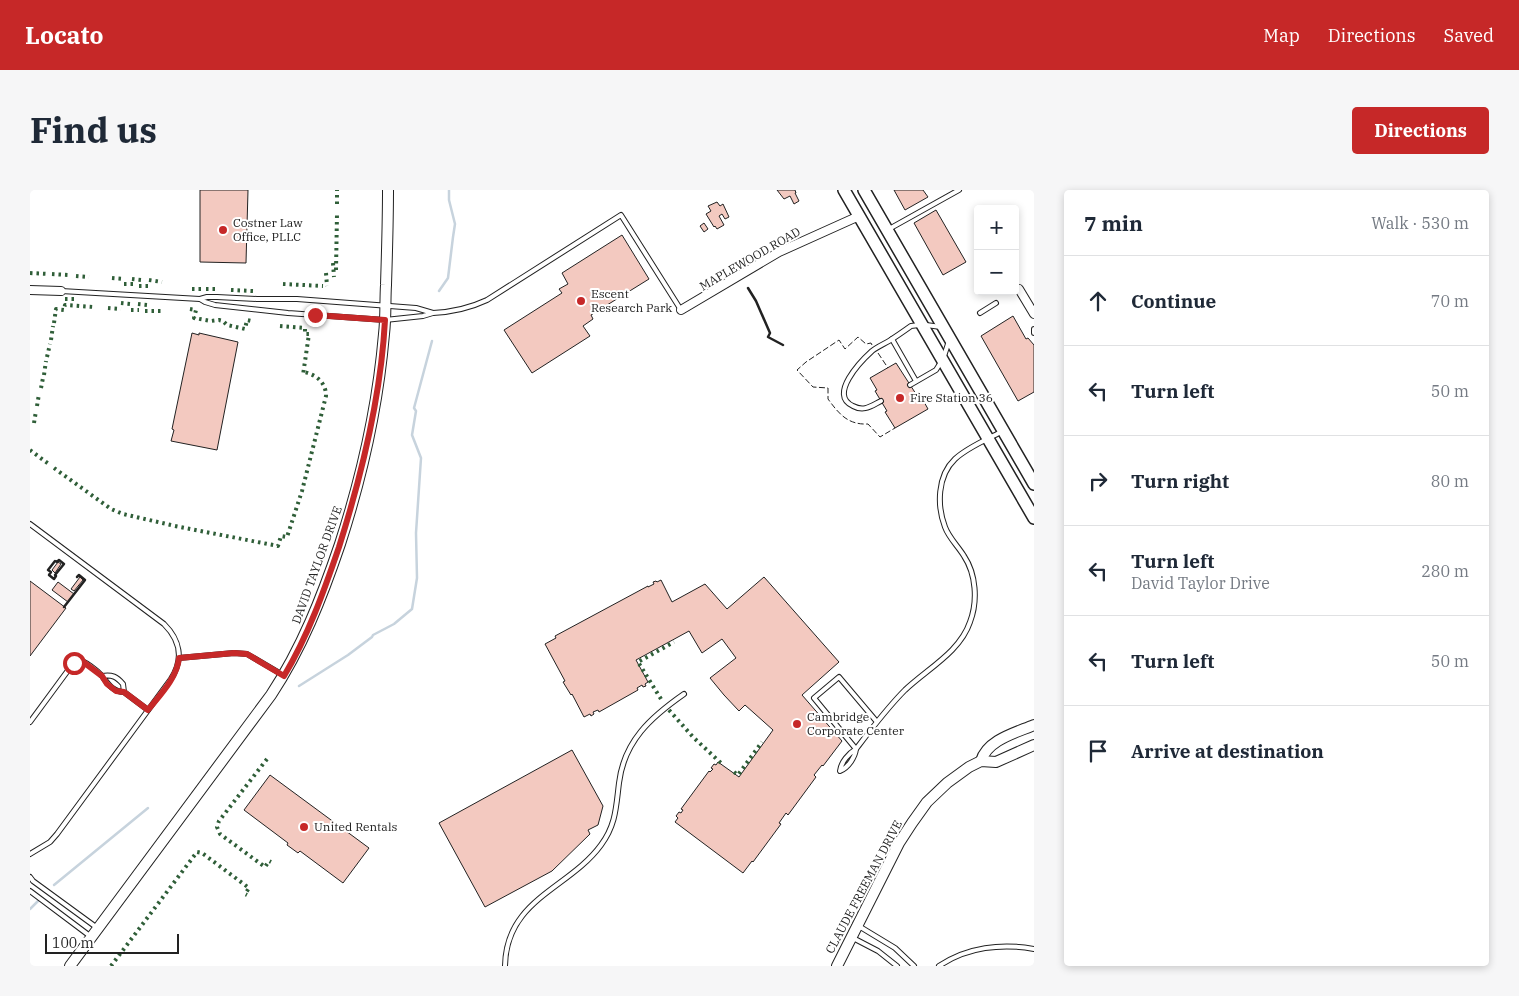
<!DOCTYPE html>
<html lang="en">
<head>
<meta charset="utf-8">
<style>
  :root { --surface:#fff; --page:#f6f6f7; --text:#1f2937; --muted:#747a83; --line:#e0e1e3; --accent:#c62828 }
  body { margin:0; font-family:"IBM Plex Serif",serif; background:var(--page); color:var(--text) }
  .controls { position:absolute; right:15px; top:15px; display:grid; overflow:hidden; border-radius:5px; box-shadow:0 2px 8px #0003 }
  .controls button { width:45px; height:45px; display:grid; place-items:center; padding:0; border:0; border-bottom:1px solid var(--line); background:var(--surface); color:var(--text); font:25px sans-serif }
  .scale { position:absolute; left:15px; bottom:12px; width:134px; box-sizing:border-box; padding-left:5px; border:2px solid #222; border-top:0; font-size:14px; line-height:18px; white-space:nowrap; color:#222; -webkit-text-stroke:4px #fff; paint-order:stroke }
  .stop { position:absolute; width:15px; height:15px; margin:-11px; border:4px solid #c62828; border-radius:50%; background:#fff }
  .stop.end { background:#c62828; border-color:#fff; box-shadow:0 1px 5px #0008 }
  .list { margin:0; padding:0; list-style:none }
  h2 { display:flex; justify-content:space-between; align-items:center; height:65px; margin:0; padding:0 20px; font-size:21px }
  h2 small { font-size:16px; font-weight:400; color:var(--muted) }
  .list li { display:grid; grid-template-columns:32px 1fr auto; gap:15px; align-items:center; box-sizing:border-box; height:90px; padding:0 20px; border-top:1px solid var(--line) }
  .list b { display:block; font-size:19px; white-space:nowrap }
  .list p { margin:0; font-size:16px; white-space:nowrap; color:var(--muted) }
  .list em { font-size:16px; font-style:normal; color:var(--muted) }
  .icon { flex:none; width:28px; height:28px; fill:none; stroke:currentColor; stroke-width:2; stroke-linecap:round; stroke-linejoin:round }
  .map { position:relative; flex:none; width:1004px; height:776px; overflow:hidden; border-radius:5px }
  header { display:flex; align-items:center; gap:30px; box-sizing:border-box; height:70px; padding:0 25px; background:var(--accent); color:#fff }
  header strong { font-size:24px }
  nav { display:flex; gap:28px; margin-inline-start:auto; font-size:18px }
  .intro { display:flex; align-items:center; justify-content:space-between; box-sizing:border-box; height:120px; padding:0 30px }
  h1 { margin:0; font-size:35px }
  .button { padding:12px 22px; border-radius:5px; background:var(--accent); color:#fff; font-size:18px; font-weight:700 }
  main { display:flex; gap:30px; padding:0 30px }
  aside { flex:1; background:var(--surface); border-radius:5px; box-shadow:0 2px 8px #0003 }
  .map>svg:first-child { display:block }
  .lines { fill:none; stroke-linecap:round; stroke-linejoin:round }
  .stream { stroke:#c7d3dd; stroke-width:2.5 }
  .building { fill:#f3c9c0; stroke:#222 }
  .service-casing { stroke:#222; stroke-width:6 }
  .minor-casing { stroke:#222; stroke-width:10 }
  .tertiary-casing { stroke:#222; stroke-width:12 }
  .secondary-casing { stroke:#222; stroke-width:14 }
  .service { stroke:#fff; stroke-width:4 }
  .minor { stroke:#fff; stroke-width:8 }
  .tertiary { stroke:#fff; stroke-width:10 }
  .secondary { stroke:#fff; stroke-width:11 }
  .hedge { stroke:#2f5e38; stroke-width:4; stroke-dasharray:2.5 4; stroke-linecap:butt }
  .fence { stroke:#222; stroke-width:1; stroke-dasharray:6 2.5; stroke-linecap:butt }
  .wall { stroke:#222; stroke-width:2.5 }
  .route { stroke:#c62828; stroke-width:6 }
  .poi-dot { fill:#c62828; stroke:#fff; stroke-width:2 }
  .labels { text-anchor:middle; stroke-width:4; stroke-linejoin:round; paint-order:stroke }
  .poi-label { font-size:12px; fill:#222; stroke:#fff; text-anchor:start }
  .street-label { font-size:12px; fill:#222; stroke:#fff }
</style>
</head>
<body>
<header>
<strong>Locato</strong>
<nav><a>Map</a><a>Directions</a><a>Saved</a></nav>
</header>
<div class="intro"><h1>Find us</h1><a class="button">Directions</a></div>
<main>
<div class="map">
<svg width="1004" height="776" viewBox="0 0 1004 776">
  <rect width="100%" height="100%" fill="#fff"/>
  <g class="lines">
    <g class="stream">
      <path d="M409,101L418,88L423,47L425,34L419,10V0"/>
      <path d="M269,496L318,465L342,447L343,445L364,434L382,419L387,388L386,343L391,268L382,245L386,221L384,218L402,151"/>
      <path d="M24,695L118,618"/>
      <path d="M0,719L8,711"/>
    </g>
  </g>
  <g class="building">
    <path d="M170,0H218L216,73L170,72Z"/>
    <path d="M747,0H765L766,3H765L769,11L764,14L760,6L754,9Z"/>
    <path d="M864,0H893L898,7L875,20Z"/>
    <path d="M687,12L690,16L693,14L699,27L695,29L692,24L689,26L694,35L687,39L685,36L684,37L676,24L681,21L678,16Z"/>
    <path d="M906,20L936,72L913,85L884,33Z"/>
    <path d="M674,33L678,39L674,42L670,36Z"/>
    <path d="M592,45L619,89L561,125L563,129L553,136L560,146L502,183L474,140L532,103L529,99L538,94L532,83Z"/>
    <path d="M983,126L996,149L998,148L1004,155V202L988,211L951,146Z"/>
    <path d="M162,143L169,145V143L208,152L187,260L141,251L144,240L142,239Z"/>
    <path d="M866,173L886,204L889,203L898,219L865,238L855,222L857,221L845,201L847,200L840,188Z"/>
    <path d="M28,372L31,374L25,383L22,380Z"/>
    <path d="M50,387L53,390L44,401L41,399Z"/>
    <path d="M734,387L809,472L772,505L812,551L793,576L792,575L784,585L786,587L758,625L756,623L749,633L751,634L723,672L722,671L713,683L645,632L648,628L646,626L649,622L651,623L653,620L651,619L679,581L680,582L683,579L681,578L684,574L686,575L688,572L709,587L743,540L715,515L709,521L694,505L680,488L706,468L692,449L672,463L659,441L606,470L618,492L615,494L616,496L613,497L612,495L607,498L608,500L569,522L568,520L563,522L564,524L561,526L560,524L554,527L542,504L541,505L533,492L535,491L515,454L526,448L525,446L618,396V397L624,394L623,392L626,391L627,392L631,390L642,412L675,394L697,419Z"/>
    <path d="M0,391L36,418L0,466Z"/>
    <path d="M28,392L44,404L38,412L22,400Z"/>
    <path d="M542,560L573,616L568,635L558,640L560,644L522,681L455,717L409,633Z"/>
    <path d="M240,585L339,658L313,693L270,661L268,663L257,655L258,653L214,620Z"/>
  </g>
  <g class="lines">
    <g class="service-casing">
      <g id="service">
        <path d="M859,39L929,0"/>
        <path d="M31,101L170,109"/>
        <path d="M177,107H187L227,109H267L386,118L403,123L393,126L355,130L258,123L185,115L175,112L170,109Z"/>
        <path d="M403,123C422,122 440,118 457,110L591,25L651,120"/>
        <path d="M950,123L966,113"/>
        <path d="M896,135L911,137"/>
        <path d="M1004,143V139"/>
        <path d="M862,149L886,191"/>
        <path d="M914,166L919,151"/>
        <path d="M880,195L906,180L911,172"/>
        <path d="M851,211C841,216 834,222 823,216C798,205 831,171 842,161C847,157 854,154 859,151C867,146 874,141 881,136L889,135"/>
        <path d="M0,334L134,434C150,450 154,469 141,489L27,644L20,652L0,664"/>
        <path d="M149,468L204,463L217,464L253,485"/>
        <path d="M94,502L118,520"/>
        <path d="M0,532L42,475L48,470C55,471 67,480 72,486C78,494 83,502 94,502L93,494C87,487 82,484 72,486"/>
        <path d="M847,532L809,487L784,508L826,559C842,538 857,518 875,500C897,479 930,462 940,432C948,411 946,384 934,366C928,356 919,348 915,337C907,316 907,286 925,269C938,257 956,250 971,242"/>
        <path d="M826,559C825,567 819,577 810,581C811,572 819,563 826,559Z"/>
        <path d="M0,687L3,691L66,737"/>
        <path d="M0,701L60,746"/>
        <path d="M827,735L865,758L884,776"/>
        <path d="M823,748L848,761L867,776"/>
        <path d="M475,776C476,709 539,699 571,655C586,635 586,617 589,593C594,551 621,527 654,504"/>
        <path d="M909,776C937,757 972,753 1004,759"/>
      </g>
    </g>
    <g class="minor-casing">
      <g id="minor">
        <path d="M989,99L1004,124"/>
        <path d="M0,100L31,101"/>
        <path d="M651,120L749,62L829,26"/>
      </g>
    </g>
    <g class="tertiary-casing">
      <g id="tertiary">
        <path d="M951,571C957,550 985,543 1004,535"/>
        <path d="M40,776L241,505C272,458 292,407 310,354C332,286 348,215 354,144C356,127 355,111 356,95C357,63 358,32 358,0"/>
        <path d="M807,776L869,653L882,633L897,612L917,593L939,577L951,571L966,572L1004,555"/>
      </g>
    </g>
    <g class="secondary-casing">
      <g id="secondary">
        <path d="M814,0L1004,328"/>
        <path d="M834,0L1004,294"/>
      </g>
    </g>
    <use href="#service" class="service"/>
    <use href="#minor" class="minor"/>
    <use href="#tertiary" class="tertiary"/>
    <use href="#secondary" class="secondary"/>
    <g class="hedge">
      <path d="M307,14V0"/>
      <path d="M303,73L304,87"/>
      <path d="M306,80L307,24"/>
      <path d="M0,83L18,84"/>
      <path d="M296,83L297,96"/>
      <path d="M22,84L39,85"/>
      <path d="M46,86L59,87"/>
      <path d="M82,88L94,89"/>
      <path d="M102,89L112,90"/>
      <path d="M119,90L132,92"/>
      <path d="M94,94H103"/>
      <path d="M253,94L293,96"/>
      <path d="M109,96H119"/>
      <path d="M162,99H172"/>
      <path d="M176,99H185"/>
      <path d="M201,100L223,101"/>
      <path d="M35,109H44"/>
      <path d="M91,113L101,114"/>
      <path d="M108,114L118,115"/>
      <path d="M78,118L91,119"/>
      <path d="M160,119L166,120L164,128L181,131L189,130L193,131L197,135L215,139L217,130L222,131"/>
      <path d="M101,120H109"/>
      <path d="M115,121H131"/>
      <path d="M24,133L26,119L34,120L35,115L64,117"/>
      <path d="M250,136L275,138V144H279L273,185"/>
      <path d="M21,150L23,136"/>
      <path d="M17,167L20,154"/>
      <path d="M14,185L16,171"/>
      <path d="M11,198L13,188"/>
      <path d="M7,216L9,204"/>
      <path d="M4,233L6,221"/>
      <path d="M0,260L20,275"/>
      <path d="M24,278L81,319L93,324L141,335"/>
      <path d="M145,336L248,356L251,346L257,347L272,301L296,206C296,192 286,185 274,182"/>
      <path d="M631,509L608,472L644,452"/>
      <path d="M639,520L663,547L692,574"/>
      <path d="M237,569L189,631L187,637L190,644L235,677L239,671L241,672"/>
      <path d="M704,582L708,585L732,552"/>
      <path d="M81,776L167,662L172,663L219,698L215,704L217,705"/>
    </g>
    <g class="fence">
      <path d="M842,155L841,153L836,154L828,147L815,159L809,150L776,172L767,180L783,197L798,198V209C809,224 818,235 838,234L850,247L865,238"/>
      <path d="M848,163L858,178"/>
    </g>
    <g class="wall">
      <path d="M718,98L726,111L740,143L738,147L753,155"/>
      <path d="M29,370L34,374L25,385L26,386L24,389L19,385L21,382L18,380L25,371L27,372Z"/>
      <path d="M34,417L55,390L49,385L47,387"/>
    </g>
  </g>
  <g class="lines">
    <path class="route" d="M44,473L48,470L52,471L72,486L77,494L86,501L94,502L118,520C130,505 147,488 149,468L204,463L217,464L254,486C278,446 294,401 309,357C332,284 351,207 355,130L285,125"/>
  </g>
  <g class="poi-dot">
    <circle cx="193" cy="40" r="5"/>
    <circle cx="551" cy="111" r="5"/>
    <circle cx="870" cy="208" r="5"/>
    <circle cx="767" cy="534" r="5"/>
    <circle cx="274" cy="637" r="5"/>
  </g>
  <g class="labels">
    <g class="poi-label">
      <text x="203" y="37">Costner Law<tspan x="203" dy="14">Office, PLLC</tspan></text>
      <text x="561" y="108">Escent<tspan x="561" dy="14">Research Park</tspan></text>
      <text x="880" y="212">Fire Station 36</text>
      <text x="777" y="531">Cambridge<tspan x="777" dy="14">Corporate Center</tspan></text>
      <text x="284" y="641">United Rentals</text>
    </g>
    <g class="street-label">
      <text transform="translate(720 69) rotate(-30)" y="4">MAPLEWOOD ROAD</text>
      <text transform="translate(287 375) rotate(-70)" y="4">DAVID TAYLOR DRIVE</text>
      <text transform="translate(834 697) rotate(-62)" y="4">CLAUDE FREEMAN DRIVE</text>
    </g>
  </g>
</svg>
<div class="controls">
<button>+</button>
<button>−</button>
</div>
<div class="scale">100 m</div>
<div class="stop" style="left:44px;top:473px"></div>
<div class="stop end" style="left:285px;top:125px"></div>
</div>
<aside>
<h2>7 min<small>Walk · 530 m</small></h2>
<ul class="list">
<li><svg class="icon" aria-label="ahead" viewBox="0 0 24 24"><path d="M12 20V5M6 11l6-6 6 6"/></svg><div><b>Continue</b></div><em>70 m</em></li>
<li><svg class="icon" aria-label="left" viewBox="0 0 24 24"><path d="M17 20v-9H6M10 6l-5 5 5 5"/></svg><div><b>Turn left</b></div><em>50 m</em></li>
<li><svg class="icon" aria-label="right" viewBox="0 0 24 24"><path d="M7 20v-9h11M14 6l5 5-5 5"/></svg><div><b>Turn right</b></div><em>80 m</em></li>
<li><svg class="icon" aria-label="left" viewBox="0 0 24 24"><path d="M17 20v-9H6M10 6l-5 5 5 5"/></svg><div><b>Turn left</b><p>David Taylor Drive</p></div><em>280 m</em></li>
<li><svg class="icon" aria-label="left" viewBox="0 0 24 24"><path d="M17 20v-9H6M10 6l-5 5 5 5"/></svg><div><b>Turn left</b></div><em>50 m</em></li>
<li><svg class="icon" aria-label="arrive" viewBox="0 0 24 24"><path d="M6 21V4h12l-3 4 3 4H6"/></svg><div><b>Arrive at destination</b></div></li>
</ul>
</aside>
</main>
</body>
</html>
